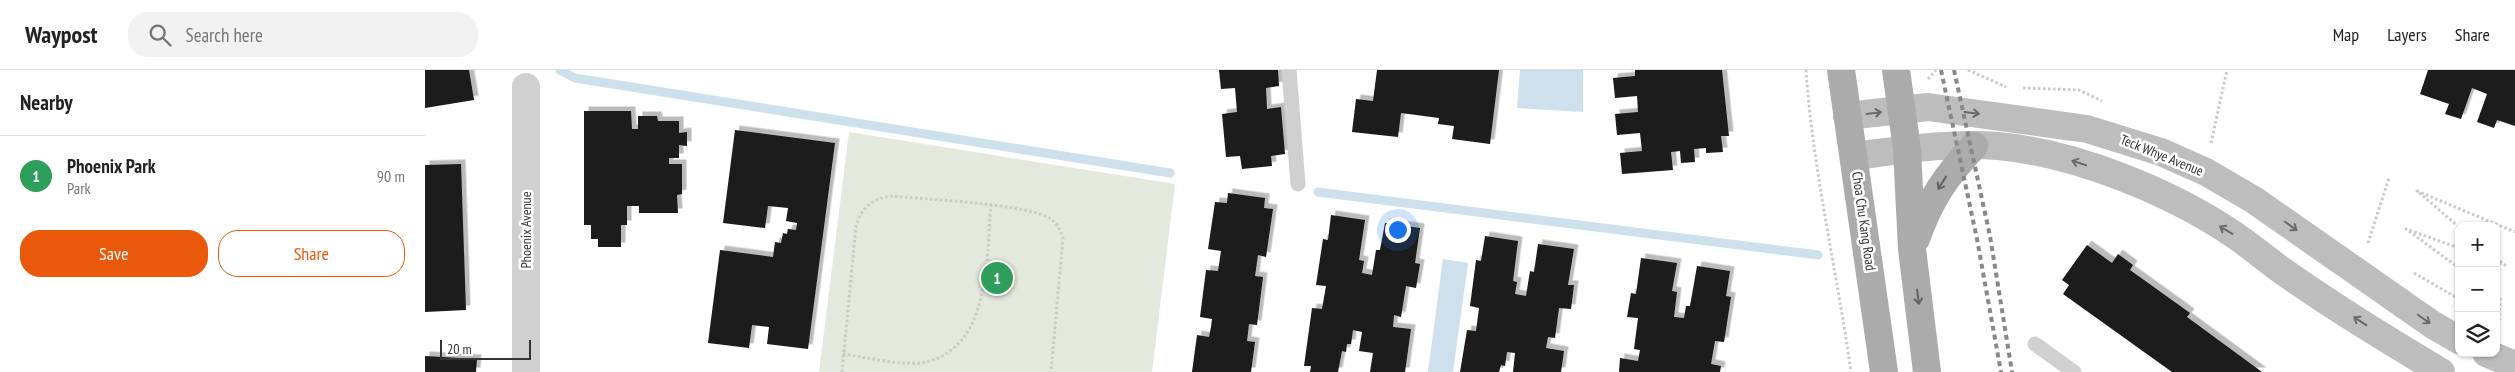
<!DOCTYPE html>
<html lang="en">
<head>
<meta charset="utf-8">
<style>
  :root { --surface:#fff; --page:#f2f2f2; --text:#222; --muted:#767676; --line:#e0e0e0; --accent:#ea580c }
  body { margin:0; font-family:"PT Sans Narrow",sans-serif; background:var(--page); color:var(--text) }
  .controls { position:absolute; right:15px; bottom:15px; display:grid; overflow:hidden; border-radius:10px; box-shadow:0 1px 4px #0004 }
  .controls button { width:45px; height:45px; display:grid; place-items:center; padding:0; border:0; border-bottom:1px solid var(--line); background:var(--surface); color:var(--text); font:25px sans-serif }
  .scale { position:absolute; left:15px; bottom:12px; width:91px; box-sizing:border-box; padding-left:5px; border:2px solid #333; border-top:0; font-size:14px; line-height:18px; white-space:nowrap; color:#333; -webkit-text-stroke:4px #fff; paint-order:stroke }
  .you { position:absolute; left:972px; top:159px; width:18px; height:18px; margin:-12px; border:4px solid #fff; border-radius:50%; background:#1a73e8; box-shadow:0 0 0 8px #1a73e833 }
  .badge { display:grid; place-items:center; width:32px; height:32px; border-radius:50%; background:var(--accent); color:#fff; font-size:16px; font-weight:700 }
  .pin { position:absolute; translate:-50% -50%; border:2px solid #fff; box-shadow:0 1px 5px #0006 }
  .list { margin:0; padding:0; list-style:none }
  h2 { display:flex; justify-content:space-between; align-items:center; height:65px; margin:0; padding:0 20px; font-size:21px }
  h2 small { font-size:16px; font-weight:400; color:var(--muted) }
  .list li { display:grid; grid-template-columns:32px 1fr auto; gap:15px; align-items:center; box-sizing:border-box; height:80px; padding:0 20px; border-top:1px solid var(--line) }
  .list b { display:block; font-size:19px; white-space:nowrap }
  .list p { margin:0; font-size:16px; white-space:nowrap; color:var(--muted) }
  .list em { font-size:16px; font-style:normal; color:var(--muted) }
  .actions { display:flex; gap:10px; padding:15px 20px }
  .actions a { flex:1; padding:11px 0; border:1px solid var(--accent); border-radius:20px; text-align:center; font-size:18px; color:var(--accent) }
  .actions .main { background:var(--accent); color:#fff }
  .icon { flex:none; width:28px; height:28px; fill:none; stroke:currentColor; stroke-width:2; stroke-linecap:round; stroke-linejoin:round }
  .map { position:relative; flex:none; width:2090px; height:302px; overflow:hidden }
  header { display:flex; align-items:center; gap:30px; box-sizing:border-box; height:70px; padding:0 25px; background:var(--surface); border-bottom:1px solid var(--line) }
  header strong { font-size:24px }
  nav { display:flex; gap:28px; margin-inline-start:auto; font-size:18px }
  .search { width:350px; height:45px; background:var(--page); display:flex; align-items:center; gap:12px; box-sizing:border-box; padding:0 18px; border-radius:20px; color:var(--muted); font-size:19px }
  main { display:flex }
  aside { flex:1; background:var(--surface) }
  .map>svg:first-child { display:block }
  .green { fill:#e3e9dc }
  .water { fill:#cde0eb }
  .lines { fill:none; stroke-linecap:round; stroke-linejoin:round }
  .stream { stroke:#cde0eb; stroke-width:9 }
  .building { fill:#1a1a1a; filter:url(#shadow) }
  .path { stroke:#cacaca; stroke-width:3; stroke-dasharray:2.5 2.5; stroke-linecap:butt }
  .lane { stroke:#d0d0d0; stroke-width:15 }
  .street { stroke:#d0d0d0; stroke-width:28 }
  .secondary { stroke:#bdbdbd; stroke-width:28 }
  .primary { stroke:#ababab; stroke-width:28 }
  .rail { stroke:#888; stroke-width:4; stroke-dasharray:5 4; stroke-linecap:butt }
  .oneway { stroke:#6a6a6a }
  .oneway2 { stroke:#636363 }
  .labels { text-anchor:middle; stroke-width:5; stroke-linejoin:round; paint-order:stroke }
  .street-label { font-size:14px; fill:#333; stroke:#fff }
</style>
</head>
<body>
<header>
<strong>Waypost</strong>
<div class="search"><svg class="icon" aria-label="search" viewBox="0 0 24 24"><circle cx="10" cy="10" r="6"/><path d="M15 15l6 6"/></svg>Search here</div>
<nav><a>Map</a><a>Layers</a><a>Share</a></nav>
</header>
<main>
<aside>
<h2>Nearby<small></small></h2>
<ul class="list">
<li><span class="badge" style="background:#2e9e5b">1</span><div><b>Phoenix Park</b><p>Park</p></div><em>90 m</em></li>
</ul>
<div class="actions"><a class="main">Save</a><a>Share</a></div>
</aside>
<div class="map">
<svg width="2090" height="302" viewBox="0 0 2090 302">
  <defs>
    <filter id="shadow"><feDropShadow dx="4.5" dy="-4.5" stdDeviation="0" flood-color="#0004"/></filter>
  </defs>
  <rect width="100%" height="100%" fill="#fff"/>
  <path class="green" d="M424,62L750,114L727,302H394Z"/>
  <g class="water">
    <path d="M1095,0H1158V42L1092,38Z"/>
    <path d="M1018,189L1043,193L1028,302H1003Z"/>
  </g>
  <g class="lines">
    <g class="stream">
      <path d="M135,0L150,8L745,103"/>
      <path d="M893,122L1393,185"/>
    </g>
  </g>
  <g class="building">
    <path d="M0,0H44L49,30L0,38Z"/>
    <path d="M794,0H853L854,16L841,18L842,39L856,37L860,84L846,86L847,96L817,99L815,86L801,87L797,44L812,42L810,18L796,19Z"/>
    <path d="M952,0H1074L1065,74L1027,69L1029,56L1013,54L1014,48L976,43L973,67L927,62L931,29L948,31Z"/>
    <path d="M1210,0H1297L1304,66H1296L1298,82L1281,83V78L1269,79L1270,92L1256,93L1255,81L1246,82L1248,100L1197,104L1195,83L1217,81L1215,63L1192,65L1190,44L1213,42L1212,26L1190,28L1188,8L1210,6Z"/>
    <path d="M2003,0H2090V56L2072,50L2069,58L2052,52L2062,24L2047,18L2036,49L2020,44L2024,34L1995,24Z"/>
    <path d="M159,41H206L207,59H213V46H232L233,51H254V63L262,62V76L254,75V88H244V94H257V124L252,125L253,143H214V136H202V155H196V177H173V169H166V155H159Z"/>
    <path d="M310,60L410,73L383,279L342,274L344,257L327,255L324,278L283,273L295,180L348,187L350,172L356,173L358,163L362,164L363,159L371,160L372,153L361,151L363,138L343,136L340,158L298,153Z"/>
    <path d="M36,94L41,240L0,242V95Z"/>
    <path d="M803,123L840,128L839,138L848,139L841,187L833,185L830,206L838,207L832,255L824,254L822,271L830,272L826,302H767L772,265L784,267L786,257L787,249L775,247L781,200L793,201L796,181L783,179L790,132L802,133Z"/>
    <path d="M906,145L940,150L934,190L939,191L937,203L947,205L951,180H955L960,153L995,158L990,193L995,194L991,218L981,216L976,247L969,245L968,257L986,259L980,302H945L948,283L934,281L937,262L928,260L926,274H922L921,282L917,281L913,302H885L886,296H879L887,238L897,239L901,216L891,215L898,169L903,170Z"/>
    <path d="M1060,166L1093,171L1088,211L1092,212L1090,224L1101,226L1105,201L1109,202L1113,174L1149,179L1143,215H1149L1146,239L1134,238L1130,268L1123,267L1121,278L1139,281L1136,302H1088L1090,283L1082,282L1080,296L1076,295L1074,302H1035L1042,260L1051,261L1054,238L1045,236L1051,190L1056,191Z"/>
    <path d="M1662,175L1687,193L1693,184L1708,195L1705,200L1765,243L1762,247L1837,302H1747L1638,224L1644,215L1637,210Z"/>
    <path d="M1216,188L1252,193L1247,221L1252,222L1249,247L1259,248L1261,236H1265L1272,196L1305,201L1301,226L1306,227L1299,272L1290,271L1286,294L1296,296L1295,302H1194L1195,288L1213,291L1215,280L1209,279L1213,248L1202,247L1206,223L1211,224Z"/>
    <path d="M0,286L52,289L51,302H0Z"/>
  </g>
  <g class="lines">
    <g class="path">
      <path d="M1381,0C1388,102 1412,201 1426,302"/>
      <path d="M1543,0L1581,17"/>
      <path d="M1503,9L1511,0"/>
      <path d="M1598,18L1654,20L1677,31"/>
      <path d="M1786,73L1802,0"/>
      <path d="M2034,157L1992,121L2090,162"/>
      <path d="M1943,173L1964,108"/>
      <path d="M2034,178L1981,159L2034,198"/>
      <path d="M2071,188L2080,195L2071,192"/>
      <path d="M1989,203L2034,229"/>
      <path d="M2071,225L2075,228L2074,252L2071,250"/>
      <path d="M418,284C441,287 478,297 501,292C566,277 561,187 566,135"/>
      <path d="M417,302L431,156C437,137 447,129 466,126C497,129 605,134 626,149C633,154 635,160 638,168L626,302"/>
    </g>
    <g class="lane">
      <path d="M864,0L873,114"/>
      <path d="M1610,274L1649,302"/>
    </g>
    <path class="street" d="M101,302V17"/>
    <g class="secondary">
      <path d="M1422,46L1503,37L1662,59L1736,82L1781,102L1829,130L2008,255L2034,270"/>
      <path d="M1430,86C1477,80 1525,72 1573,76C1650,83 1744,121 1808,164C1826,176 1842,190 1859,202C1910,238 1963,270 2016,302"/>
      <path d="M2061,283L2090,295"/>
    </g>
    <g class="primary">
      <path d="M1416,0L1459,302"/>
      <path d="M1471,0L1482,79L1487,179L1502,302"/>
      <path d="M1491,169C1505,129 1521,106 1549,76"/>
    </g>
    <g class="rail">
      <path d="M1516,0L1552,169L1576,302"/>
      <path d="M1529,0L1565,166L1587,302"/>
    </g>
  </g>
  <defs><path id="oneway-shaft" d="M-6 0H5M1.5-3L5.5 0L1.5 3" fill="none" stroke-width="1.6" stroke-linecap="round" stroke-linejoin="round" transform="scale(1.25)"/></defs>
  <g class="oneway">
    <use href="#oneway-shaft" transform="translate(1449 43) rotate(-7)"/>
    <use href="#oneway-shaft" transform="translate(1547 43) rotate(7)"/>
    <use href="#oneway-shaft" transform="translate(1654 93) rotate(-162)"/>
    <use href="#oneway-shaft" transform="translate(1866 156) rotate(35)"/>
    <use href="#oneway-shaft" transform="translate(1801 160) rotate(-149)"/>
    <use href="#oneway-shaft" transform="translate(1999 249) rotate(35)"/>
    <use href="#oneway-shaft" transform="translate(1935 251) rotate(-147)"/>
  </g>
  <g class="oneway2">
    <use href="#oneway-shaft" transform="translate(1517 113) rotate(122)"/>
    <use href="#oneway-shaft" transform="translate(1493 227) rotate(83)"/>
  </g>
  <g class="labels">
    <g class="street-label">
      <text transform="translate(1737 85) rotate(22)" y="5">Teck Whye Avenue</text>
      <text transform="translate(1439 151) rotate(82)" y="5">Choa Chu Kang Road</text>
      <text transform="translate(101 160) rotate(-90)" y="5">Phoenix Avenue</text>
    </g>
  </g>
</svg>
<div class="controls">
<button>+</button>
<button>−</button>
<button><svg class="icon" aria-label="layers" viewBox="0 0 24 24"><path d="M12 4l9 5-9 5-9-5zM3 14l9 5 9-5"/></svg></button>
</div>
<div class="scale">20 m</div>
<div class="you"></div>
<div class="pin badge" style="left:572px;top:208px;background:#2e9e5b">1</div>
</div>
</main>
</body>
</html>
